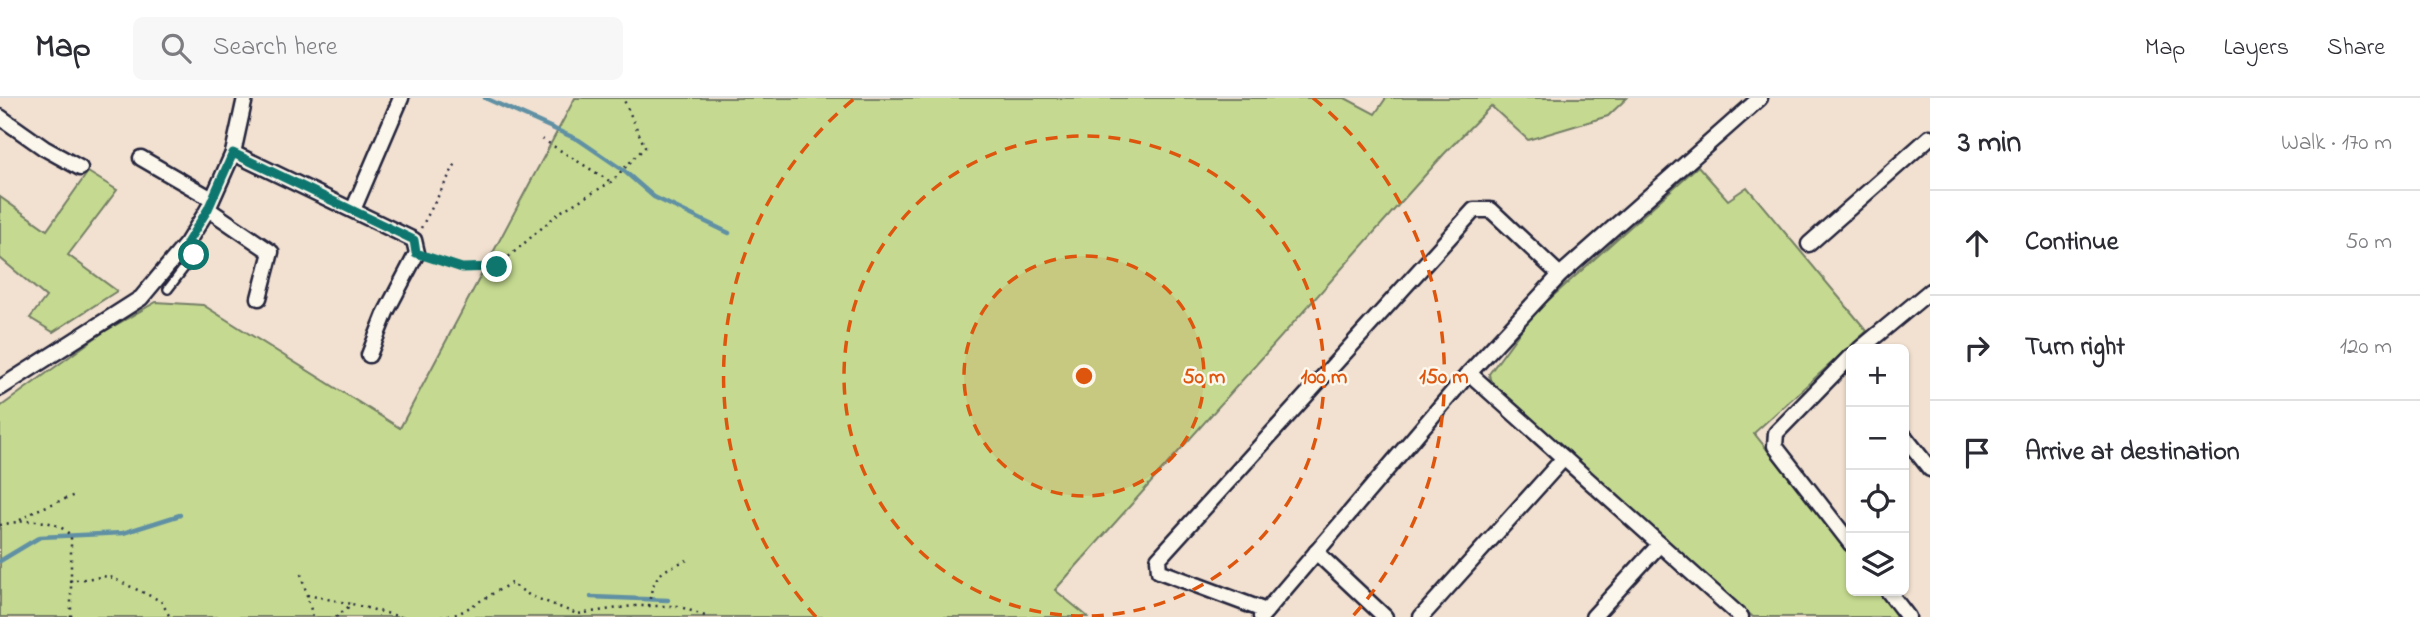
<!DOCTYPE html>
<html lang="en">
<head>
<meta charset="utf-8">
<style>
  :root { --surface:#fff; --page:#f7f7f7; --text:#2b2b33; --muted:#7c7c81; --line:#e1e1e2 }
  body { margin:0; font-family:"Indie Flower",sans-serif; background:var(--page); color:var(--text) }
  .controls { position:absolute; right:21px; bottom:21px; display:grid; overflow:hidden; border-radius:10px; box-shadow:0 2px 5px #0004 }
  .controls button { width:63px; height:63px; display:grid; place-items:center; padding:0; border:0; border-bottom:2px solid var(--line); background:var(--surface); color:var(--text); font:35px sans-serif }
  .stop { position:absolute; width:21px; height:21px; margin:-16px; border:5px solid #0f766e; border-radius:50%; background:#fff }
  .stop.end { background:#0f766e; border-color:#fff; box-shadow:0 2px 7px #0008 }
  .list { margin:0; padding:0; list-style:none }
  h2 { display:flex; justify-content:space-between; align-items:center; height:91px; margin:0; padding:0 28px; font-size:30px }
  h2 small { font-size:23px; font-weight:400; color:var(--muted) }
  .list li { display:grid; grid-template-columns:46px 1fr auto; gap:21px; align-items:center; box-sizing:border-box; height:105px; padding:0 28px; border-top:2px solid var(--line) }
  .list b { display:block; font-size:26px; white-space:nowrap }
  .list em { font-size:23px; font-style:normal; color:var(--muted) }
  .icon { flex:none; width:38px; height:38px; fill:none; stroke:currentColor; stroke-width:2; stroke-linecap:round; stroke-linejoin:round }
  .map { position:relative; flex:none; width:1930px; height:519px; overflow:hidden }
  header { display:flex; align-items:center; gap:42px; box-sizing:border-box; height:98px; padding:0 35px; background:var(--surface); border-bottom:2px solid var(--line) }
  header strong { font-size:33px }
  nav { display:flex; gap:38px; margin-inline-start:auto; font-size:24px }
  .search { width:490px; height:63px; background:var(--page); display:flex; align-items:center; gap:18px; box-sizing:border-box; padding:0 24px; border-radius:10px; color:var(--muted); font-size:26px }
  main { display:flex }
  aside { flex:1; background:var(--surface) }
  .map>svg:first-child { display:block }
  .green { fill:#c5da90; stroke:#747e66; stroke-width:2 }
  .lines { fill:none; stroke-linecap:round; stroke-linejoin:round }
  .stream { stroke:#6190a4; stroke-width:4.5 }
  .lane-casing { stroke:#22223b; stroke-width:12 }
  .street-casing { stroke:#22223b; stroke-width:19 }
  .path { stroke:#22223b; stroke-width:2.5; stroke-dasharray:2 5; stroke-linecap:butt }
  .lane { stroke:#fbf7ec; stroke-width:7 }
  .street { stroke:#fbf7ec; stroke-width:14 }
  .route { stroke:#0f766e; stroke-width:9 }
  .ring { fill:none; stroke:#de560e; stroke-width:3.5; stroke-dasharray:12 9 }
  .centre { fill:#de560e; stroke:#fbf7ec; stroke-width:3.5 }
  .ring-label { font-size:21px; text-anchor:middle; font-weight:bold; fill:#de560e; stroke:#fbf7ec; stroke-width:5; stroke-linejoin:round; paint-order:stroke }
</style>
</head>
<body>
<header>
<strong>Map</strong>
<div class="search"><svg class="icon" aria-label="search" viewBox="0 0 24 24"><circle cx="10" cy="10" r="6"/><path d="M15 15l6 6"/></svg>Search here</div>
<nav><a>Map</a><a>Layers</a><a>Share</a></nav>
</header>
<main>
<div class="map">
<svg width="1930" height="519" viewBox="0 0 1930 519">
  <rect width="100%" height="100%" fill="#f2e1d0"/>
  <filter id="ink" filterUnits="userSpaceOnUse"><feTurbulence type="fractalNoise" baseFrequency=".0143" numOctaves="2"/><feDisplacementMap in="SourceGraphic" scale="14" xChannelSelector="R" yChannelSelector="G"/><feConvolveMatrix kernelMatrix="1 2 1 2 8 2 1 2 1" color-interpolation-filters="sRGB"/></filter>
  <g filter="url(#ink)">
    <g class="green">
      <path d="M575,0H1345L1375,16L1386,0H1627L1608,18L1528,42L1491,8L1444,56L1055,492L1088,519H0V309L102,235L156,204L203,207L400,330Z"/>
      <path d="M1698,68L1728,102L1747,89L1867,233L1754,335L1851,458V493H1878L1899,519H1753L1491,286L1489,276L1533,216Z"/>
      <path d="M88,74L117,92L68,157L117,193L53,234L30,220L46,199L0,160V99L47,132Z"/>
    </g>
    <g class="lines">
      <g class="stream">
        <path d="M485,0L579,42L623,72L654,99L729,135"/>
        <path d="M0,463L40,439L123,435L180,417"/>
        <path d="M591,499L668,502"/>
      </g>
      <g class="lane-casing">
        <path id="lane" d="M168,191L194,157L188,145"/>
      </g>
      <g class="street-casing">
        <g id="street">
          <path d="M0,19L44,50L80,70"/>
          <path d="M233,55L414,142L417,155L386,214L369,257"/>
          <path d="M141,60L212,101"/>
          <path d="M208,111L271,154L259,200"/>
          <path d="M353,112L401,0"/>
          <path d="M1809,146L1930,39"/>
          <path d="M1860,251L1930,193"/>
          <path d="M1851,258L1776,335L1775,348L1851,446"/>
          <path d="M1469,275L1741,519"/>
          <path d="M0,290L141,200L187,145L208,111L233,55L245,0"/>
          <path d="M1904,338L1930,371"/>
          <path d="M1316,454L1385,519"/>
          <path d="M1888,493L1908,519"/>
          <path d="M1266,513L1159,473L1158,461L1474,112H1491L1560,177"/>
          <path d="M1261,519L1469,275L1560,177L1760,0"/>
          <path d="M1421,519L1564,360"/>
          <path d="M1593,519L1660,446"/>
        </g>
      </g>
      <g class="path">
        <path d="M542,41L611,84"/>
        <path d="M421,130L457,63"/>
        <path d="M430,160L462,170L497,169L560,114L611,84L645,49L623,0"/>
        <path d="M20,422L37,412L75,397"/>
        <path d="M0,427C24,422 54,418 71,438V519"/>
        <path d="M301,476L313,519"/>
        <path d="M69,483L108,478L161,503L170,519"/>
        <path d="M307,497L352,506"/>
        <path d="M649,508C652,476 662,472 690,461"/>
        <path d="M336,519L352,506L401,519"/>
        <path d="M441,519L458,516L511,485L529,497L577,516L633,508H678L708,519"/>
      </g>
      <use href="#lane" class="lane"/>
      <use href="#street" class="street"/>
    </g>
  </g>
  <g class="lines" filter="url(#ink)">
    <path class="route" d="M194,157L187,145L208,111L233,55L414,142L416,155L462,170L497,169"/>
  </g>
  <circle cx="1084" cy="278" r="120" fill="#de560e" fill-opacity=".12"/>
  <g class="ring">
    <circle cx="1084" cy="278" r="120"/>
    <circle cx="1084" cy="278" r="240"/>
    <path d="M816 519A360 360 0 0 1 855 0M1313 0A360 360 0 0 1 1352 519"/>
  </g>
  <circle cx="1084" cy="278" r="10" class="centre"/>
  <g class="ring-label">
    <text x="1204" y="285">50 m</text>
    <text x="1324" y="285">100 m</text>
    <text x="1444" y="285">150 m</text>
  </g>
</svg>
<div class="controls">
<button>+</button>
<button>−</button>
<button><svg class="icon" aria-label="locate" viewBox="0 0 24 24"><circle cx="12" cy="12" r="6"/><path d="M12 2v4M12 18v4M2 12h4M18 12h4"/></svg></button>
<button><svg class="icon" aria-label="layers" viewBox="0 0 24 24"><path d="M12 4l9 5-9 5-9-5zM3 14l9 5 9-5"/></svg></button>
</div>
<div class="stop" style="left:194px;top:157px"></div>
<div class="stop end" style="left:497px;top:169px"></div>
</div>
<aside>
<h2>3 min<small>Walk · 170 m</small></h2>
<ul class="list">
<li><svg class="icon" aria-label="ahead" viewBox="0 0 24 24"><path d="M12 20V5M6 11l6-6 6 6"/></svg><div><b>Continue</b></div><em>50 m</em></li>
<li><svg class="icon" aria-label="right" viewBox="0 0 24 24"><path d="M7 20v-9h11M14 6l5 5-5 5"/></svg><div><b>Turn right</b></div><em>120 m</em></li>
<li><svg class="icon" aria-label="arrive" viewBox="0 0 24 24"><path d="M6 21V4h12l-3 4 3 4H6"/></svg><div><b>Arrive at destination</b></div></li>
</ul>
</aside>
</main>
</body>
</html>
